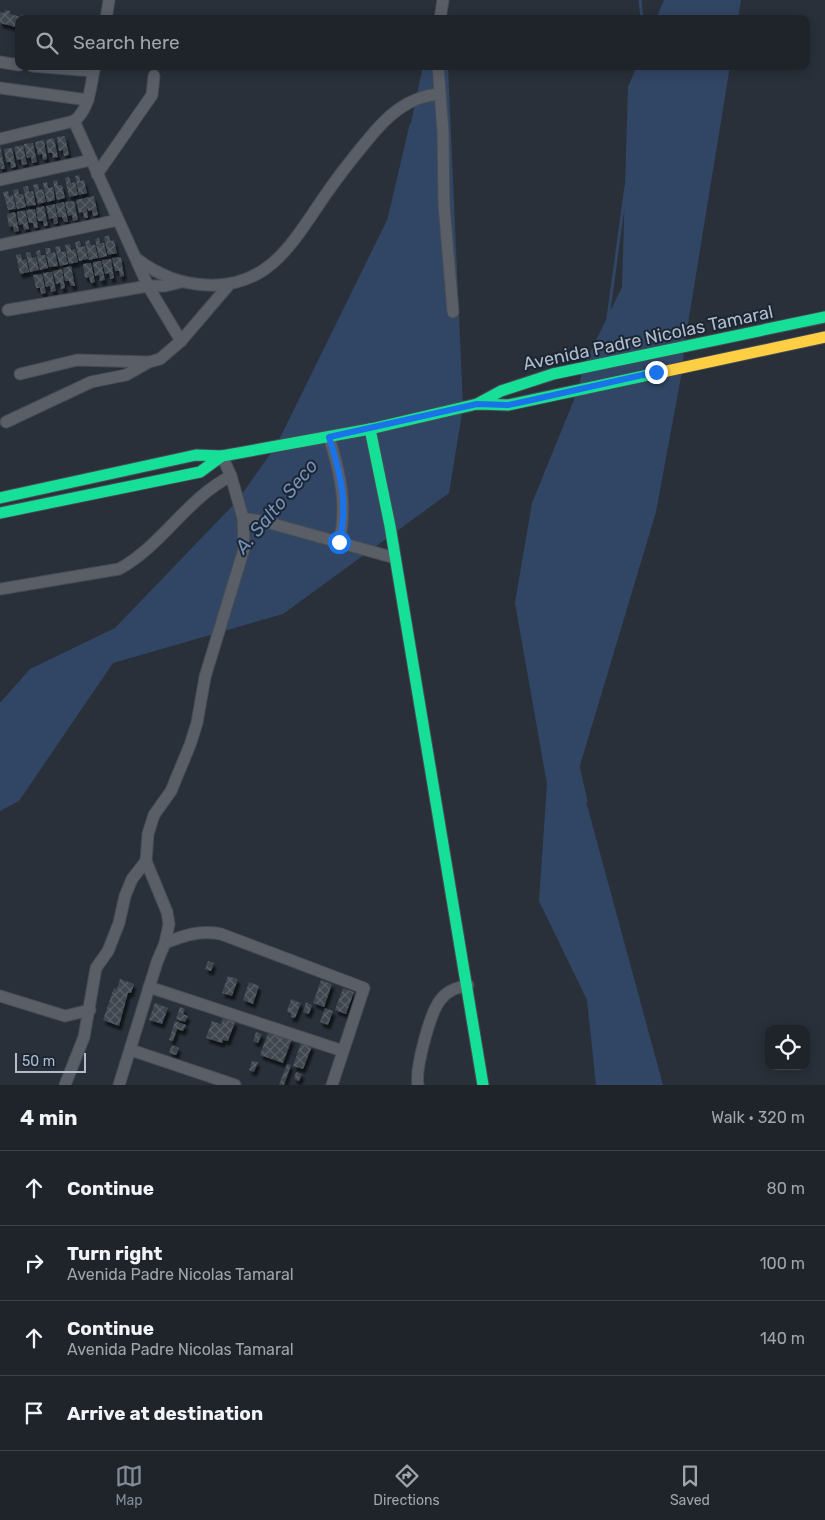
<!DOCTYPE html>
<html lang="en">
<head>
<meta charset="utf-8">
<style>
  :root { --surface:#1f242b; --page:#272c33; --text:#f1f3f6; --muted:#a1a4a9; --line:#3c4147; --accent:#828b98 }
  body { margin:0; font-family:Rubik,sans-serif; background:var(--page); color:var(--text) }
  .controls { position:absolute; right:15px; bottom:15px; display:grid; overflow:hidden; border-radius:10px; box-shadow:0 2px 12px #0003 }
  .controls button { width:45px; height:45px; display:grid; place-items:center; padding:0; border:0; border-bottom:1px solid var(--line); background:var(--surface); color:var(--text); font:25px sans-serif }
  .scale { position:absolute; left:15px; bottom:12px; width:71px; box-sizing:border-box; padding-left:5px; border:2px solid #b2bccb; border-top:0; font-size:14px; line-height:18px; white-space:nowrap; color:#b2bccb; -webkit-text-stroke:4px #1b2635; paint-order:stroke }
  .stop { position:absolute; width:15px; height:15px; margin:-11px; border:4px solid #1a73e8; border-radius:50%; background:#fff }
  .stop.end { background:#1a73e8; border-color:#fff; box-shadow:0 1px 5px #0008 }
  .list { margin:0; padding:0; list-style:none }
  h2 { display:flex; justify-content:space-between; align-items:center; height:65px; margin:0; padding:0 20px; font-size:21px }
  h2 small { font-size:16px; font-weight:400; color:var(--muted) }
  .list li { display:grid; grid-template-columns:32px 1fr auto; gap:15px; align-items:center; box-sizing:border-box; height:75px; padding:0 20px; border-top:1px solid var(--line) }
  .list b { display:block; font-size:19px; white-space:nowrap }
  .list p { margin:0; font-size:16px; white-space:nowrap; color:var(--muted) }
  .list em { font-size:16px; font-style:normal; color:var(--muted) }
  .icon { flex:none; width:28px; height:28px; fill:none; stroke:currentColor; stroke-width:2; stroke-linecap:round; stroke-linejoin:round }
  .map { position:relative; flex:none; width:825px; height:1085px; overflow:hidden }
  .search { position:absolute; background:var(--surface); box-shadow:0 2px 12px #0003; left:15px; right:15px; top:15px; height:55px; display:flex; align-items:center; gap:12px; box-sizing:border-box; padding:0 18px; border-radius:10px; color:var(--muted); font-size:19px }
  .sheet { height:365px; background:var(--surface) }
  nav { display:flex; justify-content:space-around; align-items:center; box-sizing:border-box; height:70px; border-top:1px solid var(--line); background:var(--surface); font-size:14px; color:var(--muted) }
  nav a { display:grid; justify-items:center; gap:2px }
  nav .on { color:var(--accent) }
  .map>svg:first-child { display:block }
  .water { fill:#314664 }
  .lines { fill:none; stroke-linecap:round; stroke-linejoin:round }
  .stream { stroke:#314664; stroke-width:3 }
  .building { fill:url(#building-cross-hatch); filter:url(#shadow) }
  .street-casing { stroke:#474c54; stroke-width:13 }
  .fast-casing { stroke:#474c54; stroke-width:13 }
  .slow-casing { stroke:#474c54; stroke-width:13 }
  .street { stroke:#595e67; stroke-width:11 }
  .fast { stroke:#16e098; stroke-width:11 }
  .slow { stroke:#ffcf43; stroke-width:11 }
  .route { stroke:#1a73e8; stroke-width:6 }
  .labels { text-anchor:middle; stroke-width:4; stroke-linejoin:round; paint-order:stroke }
  .street-label { font-size:18px; fill:#b2bccb; stroke:#1b2635 }
  .water-label { font-size:19px; font-style:italic; fill:#7691b6; stroke:#1b2635 }
</style>
</head>
<body>
<div class="map">
<svg width="825" height="1085" viewBox="0 0 825 1085">
  <defs>
    <pattern id="building-cross-hatch" width="8" height="8" patternUnits="userSpaceOnUse" patternTransform="scale(1.25)"><rect width="8" height="8" fill="#40464f"/><path d="M0 0l8 8M0 8l8-8" fill="none" stroke="#595f67"/></pattern>
    <filter id="shadow"><feDropShadow dx="2.5" dy="4.5" stdDeviation="1" flood-color="#0009"/></filter>
  </defs>
  <rect width="100%" height="100%" fill="#293039"/>
  <g class="water">
    <path d="M664,0H741L738,19H656Z"/>
    <path d="M423,66H448L463,407L449,493L283,614L113,663L19,801L0,811V703L30,669L115,628L237,501L276,446L393,208Z"/>
    <path d="M637,66H730L684,348L683,366L656,512L578,772L663,1085H596L587,1000L539,901L547,784L515,603L532,503L578,390L583,367L622,287L628,87Z"/>
  </g>
  <g class="lines">
    <g class="stream">
      <path d="M640,0L642,19"/>
      <path d="M389,219L411,125"/>
      <path d="M608,318L626,186"/>
      <path d="M578,766L586,801"/>
    </g>
  </g>
  <g class="building">
    <path d="M5,10L10,11V14L21,17V14L26,16V19H19V28L0,23V12L4,13Z"/>
    <path d="M50,15L55,16L54,19H43V16L49,18Z"/>
    <path d="M65,136L69,155L64,156L63,150L59,151L57,137Z"/>
    <path d="M54,138L58,157L53,158L52,153H48L46,140Z"/>
    <path d="M44,140L47,159L43,160L42,154L38,155L35,142Z"/>
    <path d="M33,143L37,162L32,163L31,157L27,158L24,144Z"/>
    <path d="M23,145L27,164L22,165L21,159L17,160L14,147Z"/>
    <path d="M0,146L5,169H1L0,166Z"/>
    <path d="M12,148L16,167L11,168L10,162H6L4,149Z"/>
    <path d="M79,175L80,181L84,180L87,193L79,195L75,176Z"/>
    <path d="M69,177L71,183L75,182L78,195L69,197L65,178Z"/>
    <path d="M57,180L58,185H62L65,198L57,200L53,181Z"/>
    <path d="M47,182L48,188L53,187L55,200L47,202L43,183Z"/>
    <path d="M38,184L39,190L43,189L46,202L38,204L33,185Z"/>
    <path d="M28,186L29,192L33,191L36,205L27,206L23,187Z"/>
    <path d="M18,189L19,194H23L26,207L17,209L13,190Z"/>
    <path d="M8,191L9,196L13,195L16,209L8,210L3,192Z"/>
    <path d="M94,196L98,215L93,216L92,210L88,211L86,203L88,218H84L83,212L79,213L76,200Z"/>
    <path d="M74,201L78,220L73,221L72,215L68,216L65,202Z"/>
    <path d="M64,202L68,222H64L62,217H58L56,204Z"/>
    <path d="M55,204L58,223L54,224L53,218L49,219L46,206Z"/>
    <path d="M44,206L48,226H44L43,221H38L36,208Z"/>
    <path d="M35,209L38,228H34L33,223H29L26,210Z"/>
    <path d="M25,210L29,229L24,230L23,224L19,225L17,212Z"/>
    <path d="M15,212L19,231L14,232L13,226L9,227L7,214Z"/>
    <path d="M109,235L110,241L114,240L117,253L108,255L104,237Z"/>
    <path d="M99,238L100,243H104L107,256L99,258L95,239Z"/>
    <path d="M89,240L91,245H95L98,258L89,260L85,241Z"/>
    <path d="M80,241L81,247L85,246L88,259L79,261L75,242Z"/>
    <path d="M70,244L71,250L75,249L78,262L69,264L65,245Z"/>
    <path d="M60,246L61,252L65,251L68,264L60,266L55,247Z"/>
    <path d="M45,248H50L51,253L55,252L58,266L49,267Z"/>
    <path d="M40,250L41,255H45L48,268L40,270L36,251Z"/>
    <path d="M30,252L32,258L36,257L39,270L30,272L26,253Z"/>
    <path d="M21,254L22,260L26,259L29,272L20,274L16,255Z"/>
    <path d="M121,257L124,276L120,277L119,271H115L112,258Z"/>
    <path d="M111,259L114,278L110,279L109,273L105,274L102,260Z"/>
    <path d="M101,261L105,280L100,281L99,275L95,276L93,262Z"/>
    <path d="M91,263L95,282L91,283L89,277L85,278L83,264Z"/>
    <path d="M71,266L75,286H71L69,281H65L63,268Z"/>
    <path d="M62,269L65,288L61,289L60,283L56,284L53,271Z"/>
    <path d="M52,272L56,291L51,292L50,286L46,287L43,273Z"/>
    <path d="M42,274L46,293L41,294L40,288H36L33,275Z"/>
    <path d="M208,961L214,963L211,971L205,969Z"/>
    <path d="M228,976L238,979L232,996L222,993Z"/>
    <path d="M120,979L134,984L131,993H128L119,1026L103,1020L114,988L117,989Z"/>
    <path d="M321,980L332,984L324,1007L313,1003Z"/>
    <path d="M249,982L259,986L253,1004L243,1000Z"/>
    <path d="M343,988L354,992L346,1014L335,1010Z"/>
    <path d="M291,999L301,1003L295,1018L290,1017L291,1014L287,1011Z"/>
    <path d="M306,1002L312,1005L309,1014L303,1012Z"/>
    <path d="M155,1003L168,1008L162,1024L149,1020Z"/>
    <path d="M180,1007L185,1009L183,1014L188,1016L185,1022L176,1019Z"/>
    <path d="M325,1008L333,1011L328,1025L320,1022Z"/>
    <path d="M223,1018L235,1022L228,1041L223,1040L222,1043L206,1038L212,1021L221,1024Z"/>
    <path d="M175,1021L186,1025L183,1031L177,1029L173,1041L169,1040Z"/>
    <path d="M256,1032L262,1034L258,1043L253,1041Z"/>
    <path d="M268,1033L292,1039L283,1063L260,1055Z"/>
    <path d="M301,1043L312,1046L303,1069L293,1066Z"/>
    <path d="M172,1045L179,1048L176,1055L169,1053Z"/>
    <path d="M252,1061L258,1062L254,1072L249,1070Z"/>
    <path d="M287,1064L291,1065L284,1085H279Z"/>
    <path d="M296,1072L302,1074L299,1081L294,1079Z"/>
  </g>
  <g class="lines">
    <g class="street-casing">
      <g id="street">
        <path d="M106,19L109,0"/>
        <path d="M440,19L443,0"/>
        <path d="M0,62L19,65"/>
        <path d="M32,66L93,71"/>
        <path d="M438,66L443,132L444,205L453,312"/>
        <path d="M0,88L88,100"/>
        <path d="M74,121L148,286L181,341"/>
        <path d="M0,139L74,121C91,108 90,85 95,66"/>
        <path d="M97,174L152,95L154,76"/>
        <path d="M0,180L91,160"/>
        <path d="M0,245L118,220"/>
        <path d="M137,259C158,275 180,284 207,285C269,288 293,242 324,197C337,178 351,160 366,142C385,118 407,96 440,94"/>
        <path d="M8,310L148,286H165L181,282"/>
        <path d="M20,374L77,360L149,362L160,359L181,341L228,286"/>
        <path d="M6,422L91,382L126,375L147,363"/>
        <path d="M329,437C340,472 348,506 339,542"/>
        <path d="M243,518L266,522L395,558"/>
        <path d="M0,589L119,569C162,546 187,498 231,476"/>
        <path d="M165,943C185,935 200,930 221,934L364,988L332,1085"/>
        <path d="M149,987L343,1051"/>
        <path d="M0,996L65,1016L90,1010"/>
        <path d="M131,1050L235,1085"/>
        <path d="M65,1085L84,1037L96,968L108,951L119,923L125,896L132,879L146,861"/>
        <path d="M119,1085L157,962L165,943L169,924L167,912L146,861L148,834L154,815L171,791L190,745L197,723L205,677L244,549L243,518L231,476L222,456"/>
        <path d="M418,1085C415,1069 430,1012 441,999C448,990 457,988 468,985"/>
      </g>
    </g>
    <g class="fast-casing">
      <g id="fast">
        <path d="M477,404L501,391L553,374L825,317"/>
        <path d="M370,429L390,526L483,1085"/>
        <path d="M0,498L196,455L222,456L370,429L477,404L508,405L667,371"/>
        <path d="M0,513L200,472L222,456"/>
      </g>
    </g>
    <g class="slow-casing">
      <path id="slow" d="M667,371L825,337"/>
    </g>
    <use href="#street" class="street"/>
    <use href="#fast" class="fast"/>
    <use href="#slow" class="slow"/>
  </g>
  <g class="lines">
    <path class="route" d="M339,542C349,506 340,472 329,437L477,404L508,405L527,401L656,372"/>
  </g>
  <g class="labels">
    <g class="street-label">
      <text transform="translate(648 338) rotate(-12)" y="6">Avenida Padre Nicolas Tamaral</text>
    </g>
    <g class="water-label">
      <text transform="translate(276 506) rotate(-50)" y="7">A. Salto Seco</text>
    </g>
  </g>
</svg>
<div class="controls">
<button><svg class="icon" aria-label="locate" viewBox="0 0 24 24"><circle cx="12" cy="12" r="6"/><path d="M12 2v4M12 18v4M2 12h4M18 12h4"/></svg></button>
</div>
<div class="scale">50 m</div>
<div class="stop" style="left:339px;top:542px"></div>
<div class="stop end" style="left:656px;top:372px"></div>
<div class="search"><svg class="icon" aria-label="search" viewBox="0 0 24 24"><circle cx="10" cy="10" r="6"/><path d="M15 15l6 6"/></svg>Search here</div>
</div>
<section class="sheet">
<h2>4 min<small>Walk · 320 m</small></h2>
<ul class="list">
<li><svg class="icon" aria-label="ahead" viewBox="0 0 24 24"><path d="M12 20V5M6 11l6-6 6 6"/></svg><div><b>Continue</b></div><em>80 m</em></li>
<li><svg class="icon" aria-label="right" viewBox="0 0 24 24"><path d="M7 20v-9h11M14 6l5 5-5 5"/></svg><div><b>Turn right</b><p>Avenida Padre Nicolas Tamaral</p></div><em>100 m</em></li>
<li><svg class="icon" aria-label="ahead" viewBox="0 0 24 24"><path d="M12 20V5M6 11l6-6 6 6"/></svg><div><b>Continue</b><p>Avenida Padre Nicolas Tamaral</p></div><em>140 m</em></li>
<li><svg class="icon" aria-label="arrive" viewBox="0 0 24 24"><path d="M6 21V4h12l-3 4 3 4H6"/></svg><div><b>Arrive at destination</b></div></li>
</ul>
</section>
<nav>
<a class="on"><svg class="icon" aria-label="map" viewBox="0 0 24 24"><path d="M3 6l6-2 6 2 6-2v14l-6 2-6-2-6 2zM9 4v14M15 6v14"/></svg>Map</a>
<a><svg class="icon" aria-label="directions" viewBox="0 0 24 24"><path d="M12 3l9 9-9 9-9-9zM9 14v-3h6M13 9l2 2-2 2"/></svg>Directions</a>
<a><svg class="icon" aria-label="saved" viewBox="0 0 24 24"><path d="M7 4h10v16l-5-4-5 4z"/></svg>Saved</a>
</nav>
</body>
</html>
